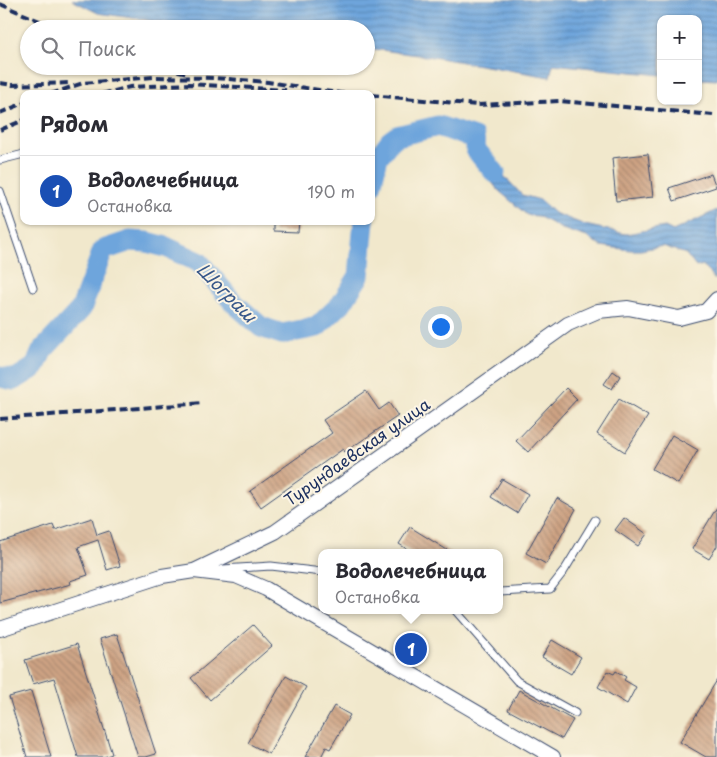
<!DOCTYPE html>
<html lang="ru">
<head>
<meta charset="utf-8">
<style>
  :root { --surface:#fff; --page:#f7f7f7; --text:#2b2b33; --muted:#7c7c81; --line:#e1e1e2; --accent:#111827 }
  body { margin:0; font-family:"Playpen Sans",sans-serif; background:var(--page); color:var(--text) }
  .controls { position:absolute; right:15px; top:15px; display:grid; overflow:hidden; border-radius:10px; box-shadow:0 1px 4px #0004 }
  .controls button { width:45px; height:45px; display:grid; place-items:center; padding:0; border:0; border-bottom:1px solid var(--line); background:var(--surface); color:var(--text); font:25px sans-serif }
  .you { position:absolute; left:440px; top:326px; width:18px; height:18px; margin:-12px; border:4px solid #fff; border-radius:50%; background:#1a73e8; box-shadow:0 0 0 8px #1a73e833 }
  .badge { display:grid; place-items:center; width:32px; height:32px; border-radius:50%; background:var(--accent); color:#fff; font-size:16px; font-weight:700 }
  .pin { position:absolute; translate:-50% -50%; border:2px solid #fff; box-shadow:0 1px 5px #0006 }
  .popup { position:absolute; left:318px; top:549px; width:185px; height:65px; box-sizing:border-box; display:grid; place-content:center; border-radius:10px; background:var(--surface); filter:drop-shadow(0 1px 4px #0005); font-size:16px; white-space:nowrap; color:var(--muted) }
  .popup b { font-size:19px; color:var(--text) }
  .popup::after { content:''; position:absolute; left:50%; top:100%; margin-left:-10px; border:10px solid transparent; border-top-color:var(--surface) }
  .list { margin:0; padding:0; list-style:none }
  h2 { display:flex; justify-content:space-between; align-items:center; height:65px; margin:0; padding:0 20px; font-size:21px }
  h2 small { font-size:16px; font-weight:400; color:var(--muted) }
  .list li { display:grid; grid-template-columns:32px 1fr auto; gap:15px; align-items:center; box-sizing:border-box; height:70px; padding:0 20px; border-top:1px solid var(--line) }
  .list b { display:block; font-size:19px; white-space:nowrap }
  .list p { margin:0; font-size:16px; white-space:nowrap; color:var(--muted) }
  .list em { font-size:16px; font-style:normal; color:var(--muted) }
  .icon { flex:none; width:28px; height:28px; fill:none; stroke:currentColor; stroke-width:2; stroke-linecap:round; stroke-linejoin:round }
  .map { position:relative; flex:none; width:717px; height:757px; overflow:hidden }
  .search { position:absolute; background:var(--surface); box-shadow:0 1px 4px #0004; left:20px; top:20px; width:355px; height:55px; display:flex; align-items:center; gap:12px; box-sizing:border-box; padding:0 18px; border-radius:28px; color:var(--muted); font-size:19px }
  .panel { position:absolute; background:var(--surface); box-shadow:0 1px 4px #0004; left:20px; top:90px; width:355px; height:135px; border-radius:10px }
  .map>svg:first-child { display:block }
  .water { fill:url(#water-rules); stroke:#446a9d }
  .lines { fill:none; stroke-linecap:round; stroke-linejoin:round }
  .river { stroke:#6ea5dc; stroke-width:21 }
  .building { fill:url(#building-back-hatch) }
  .service-casing { stroke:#3b4b6e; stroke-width:9 }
  .minor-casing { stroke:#3b4b6e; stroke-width:16 }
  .service { stroke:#fff; stroke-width:7 }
  .minor { stroke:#fff; stroke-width:14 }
  .rail { stroke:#1b2f5e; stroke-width:4; stroke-dasharray:8 4; stroke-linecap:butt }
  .labels { text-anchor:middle; stroke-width:4; stroke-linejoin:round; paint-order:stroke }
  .street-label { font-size:16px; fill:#1b2f5e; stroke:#fcf5e5 }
  .water-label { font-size:18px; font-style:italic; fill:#38588a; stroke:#fcf5e5 }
</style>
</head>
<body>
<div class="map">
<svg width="717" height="757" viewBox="0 0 717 757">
  <defs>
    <pattern id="water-rules" width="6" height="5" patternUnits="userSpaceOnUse" patternTransform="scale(1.25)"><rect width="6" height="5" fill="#6ea5dc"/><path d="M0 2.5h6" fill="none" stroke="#5a87b6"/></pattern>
    <pattern id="building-back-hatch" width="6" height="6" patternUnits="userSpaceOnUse" patternTransform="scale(1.25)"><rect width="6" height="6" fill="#cea383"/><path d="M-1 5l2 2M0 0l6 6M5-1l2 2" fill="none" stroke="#a6856e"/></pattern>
  </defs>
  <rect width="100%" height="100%" fill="#fcf5e5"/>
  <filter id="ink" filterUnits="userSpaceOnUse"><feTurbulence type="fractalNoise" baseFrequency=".02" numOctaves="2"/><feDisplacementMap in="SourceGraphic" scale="10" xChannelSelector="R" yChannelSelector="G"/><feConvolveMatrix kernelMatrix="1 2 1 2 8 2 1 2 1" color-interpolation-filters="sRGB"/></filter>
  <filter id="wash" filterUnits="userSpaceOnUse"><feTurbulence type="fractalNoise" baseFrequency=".0096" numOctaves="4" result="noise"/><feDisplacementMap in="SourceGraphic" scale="20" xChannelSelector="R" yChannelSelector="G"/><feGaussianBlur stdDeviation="1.12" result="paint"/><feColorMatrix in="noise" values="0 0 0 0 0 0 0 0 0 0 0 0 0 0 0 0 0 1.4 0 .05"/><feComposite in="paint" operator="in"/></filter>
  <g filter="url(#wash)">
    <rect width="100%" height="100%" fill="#f1e8cc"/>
    <g class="water">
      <path d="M72,0H717V80L698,79V19H661V75L553,64L550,77L433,57L366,48V29H210L98,13Z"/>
      <path d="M476,150L488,159L522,195L540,200L554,213L585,225L626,234L665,227L673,231L717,210V250L714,274L715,280L703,265L696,267L686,254L663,246L641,250H630L601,246L587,237L562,229L538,216L527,215L498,190L481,168Z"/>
    </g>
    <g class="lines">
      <g class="river">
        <path d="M371,186L378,157L390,141L397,136L438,126L474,138L476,150L495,173"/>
        <path d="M0,377L14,380L35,367L42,351L81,309L103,250L130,241L147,242L166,247L199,262L233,302L261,327L282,334L317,327L341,304L359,276L364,221"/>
      </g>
    </g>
    <g id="blocks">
      <g class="building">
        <path d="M648,154L653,197L616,201L612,158Z"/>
        <path d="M711,174L716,187L674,201L669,188Z"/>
        <path d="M274,221H299L298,232L274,231Z"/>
        <path d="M613,371L620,376L612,389L604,384Z"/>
        <path d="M566,388L577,399L528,452L516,441Z"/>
        <path d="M366,391L379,410L389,403L398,416L345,452L343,449L261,507L250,491L332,433L323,420Z"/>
        <path d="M619,399L648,416L625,452L597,434Z"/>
        <path d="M672,435L698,450L678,484L652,469Z"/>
        <path d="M502,479L528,494L517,513L491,497Z"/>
        <path d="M557,498L576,509L546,564L526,553Z"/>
        <path d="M717,507V546L709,559L692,549Z"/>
        <path d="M92,518L97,535L109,531L120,566L107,570L98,540L78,547L88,575L70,581L71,584L0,603V542L53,525L55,530Z"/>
        <path d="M624,518L647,534L638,546L615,530Z"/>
        <path d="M410,527L452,553H413L399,544Z"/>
        <path d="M253,625L272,646L210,700L191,678Z"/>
        <path d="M117,634L156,754L146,757H138L100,639Z"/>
        <path d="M552,640L581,657L571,674L542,657Z"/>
        <path d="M77,644L112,754L104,757H78L54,678L33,684L25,660Z"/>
        <path d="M607,671L614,674L616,671L626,677L624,680L636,687L627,704L598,687Z"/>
        <path d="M286,676L306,687L269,754L248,743Z"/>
        <path d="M717,680V757H706L680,742Z"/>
        <path d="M519,690L573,720L562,739L508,710Z"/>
        <path d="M31,691L51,757H27L9,697Z"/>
        <path d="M334,706L350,715L330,749L326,747L321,757H305Z"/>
      </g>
    </g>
  </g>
  <g filter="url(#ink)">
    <use href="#blocks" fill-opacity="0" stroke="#3b4b6e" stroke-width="1"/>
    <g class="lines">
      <g class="service-casing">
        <g id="service">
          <path d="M0,160L24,154"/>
          <path d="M0,191L33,288"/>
          <path d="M223,569L271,566L322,572"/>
          <path d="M500,592L550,589L564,571L595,520"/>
          <path d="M455,610L517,681L575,713"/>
        </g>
      </g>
      <g class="minor-casing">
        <g id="minor">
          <path d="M194,571L236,576L266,589L553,757"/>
          <path d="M0,629L162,576L194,571L275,532L568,324L598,311L628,308L679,318L706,311L717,299"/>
        </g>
      </g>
      <use href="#service" class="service"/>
      <use href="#minor" class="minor"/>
      <g class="rail">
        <path d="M0,4L58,29"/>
        <path d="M154,66L188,73"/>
        <path d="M0,83L12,85L71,83"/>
        <path d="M51,94L83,83L153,77L215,78L268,82L331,92L349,94"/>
        <path d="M102,94L130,87L190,84L286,90"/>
        <path d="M371,95L478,105L560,101L713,115"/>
        <path d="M0,113L24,103"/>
        <path d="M0,130L24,120"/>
        <path d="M0,419L203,403"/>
      </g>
    </g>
  </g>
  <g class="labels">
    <g class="street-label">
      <text transform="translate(357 452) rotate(-35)" y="6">Турундаевская улица</text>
    </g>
    <g class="water-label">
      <text transform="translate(226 293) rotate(45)" y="6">Шограш</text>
    </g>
  </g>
</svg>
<div class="controls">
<button>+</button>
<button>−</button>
</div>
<div class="you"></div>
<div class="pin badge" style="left:411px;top:649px;background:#1a4fb4">1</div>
<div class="popup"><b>Водолечебница</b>Остановка</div>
<div class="search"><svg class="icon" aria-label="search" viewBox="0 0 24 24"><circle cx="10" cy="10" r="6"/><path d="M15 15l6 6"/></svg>Поиск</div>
<section class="panel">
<h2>Рядом<small></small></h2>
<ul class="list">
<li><span class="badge" style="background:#1a4fb4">1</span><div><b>Водолечебница</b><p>Остановка</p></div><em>190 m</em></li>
</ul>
</section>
</div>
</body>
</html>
